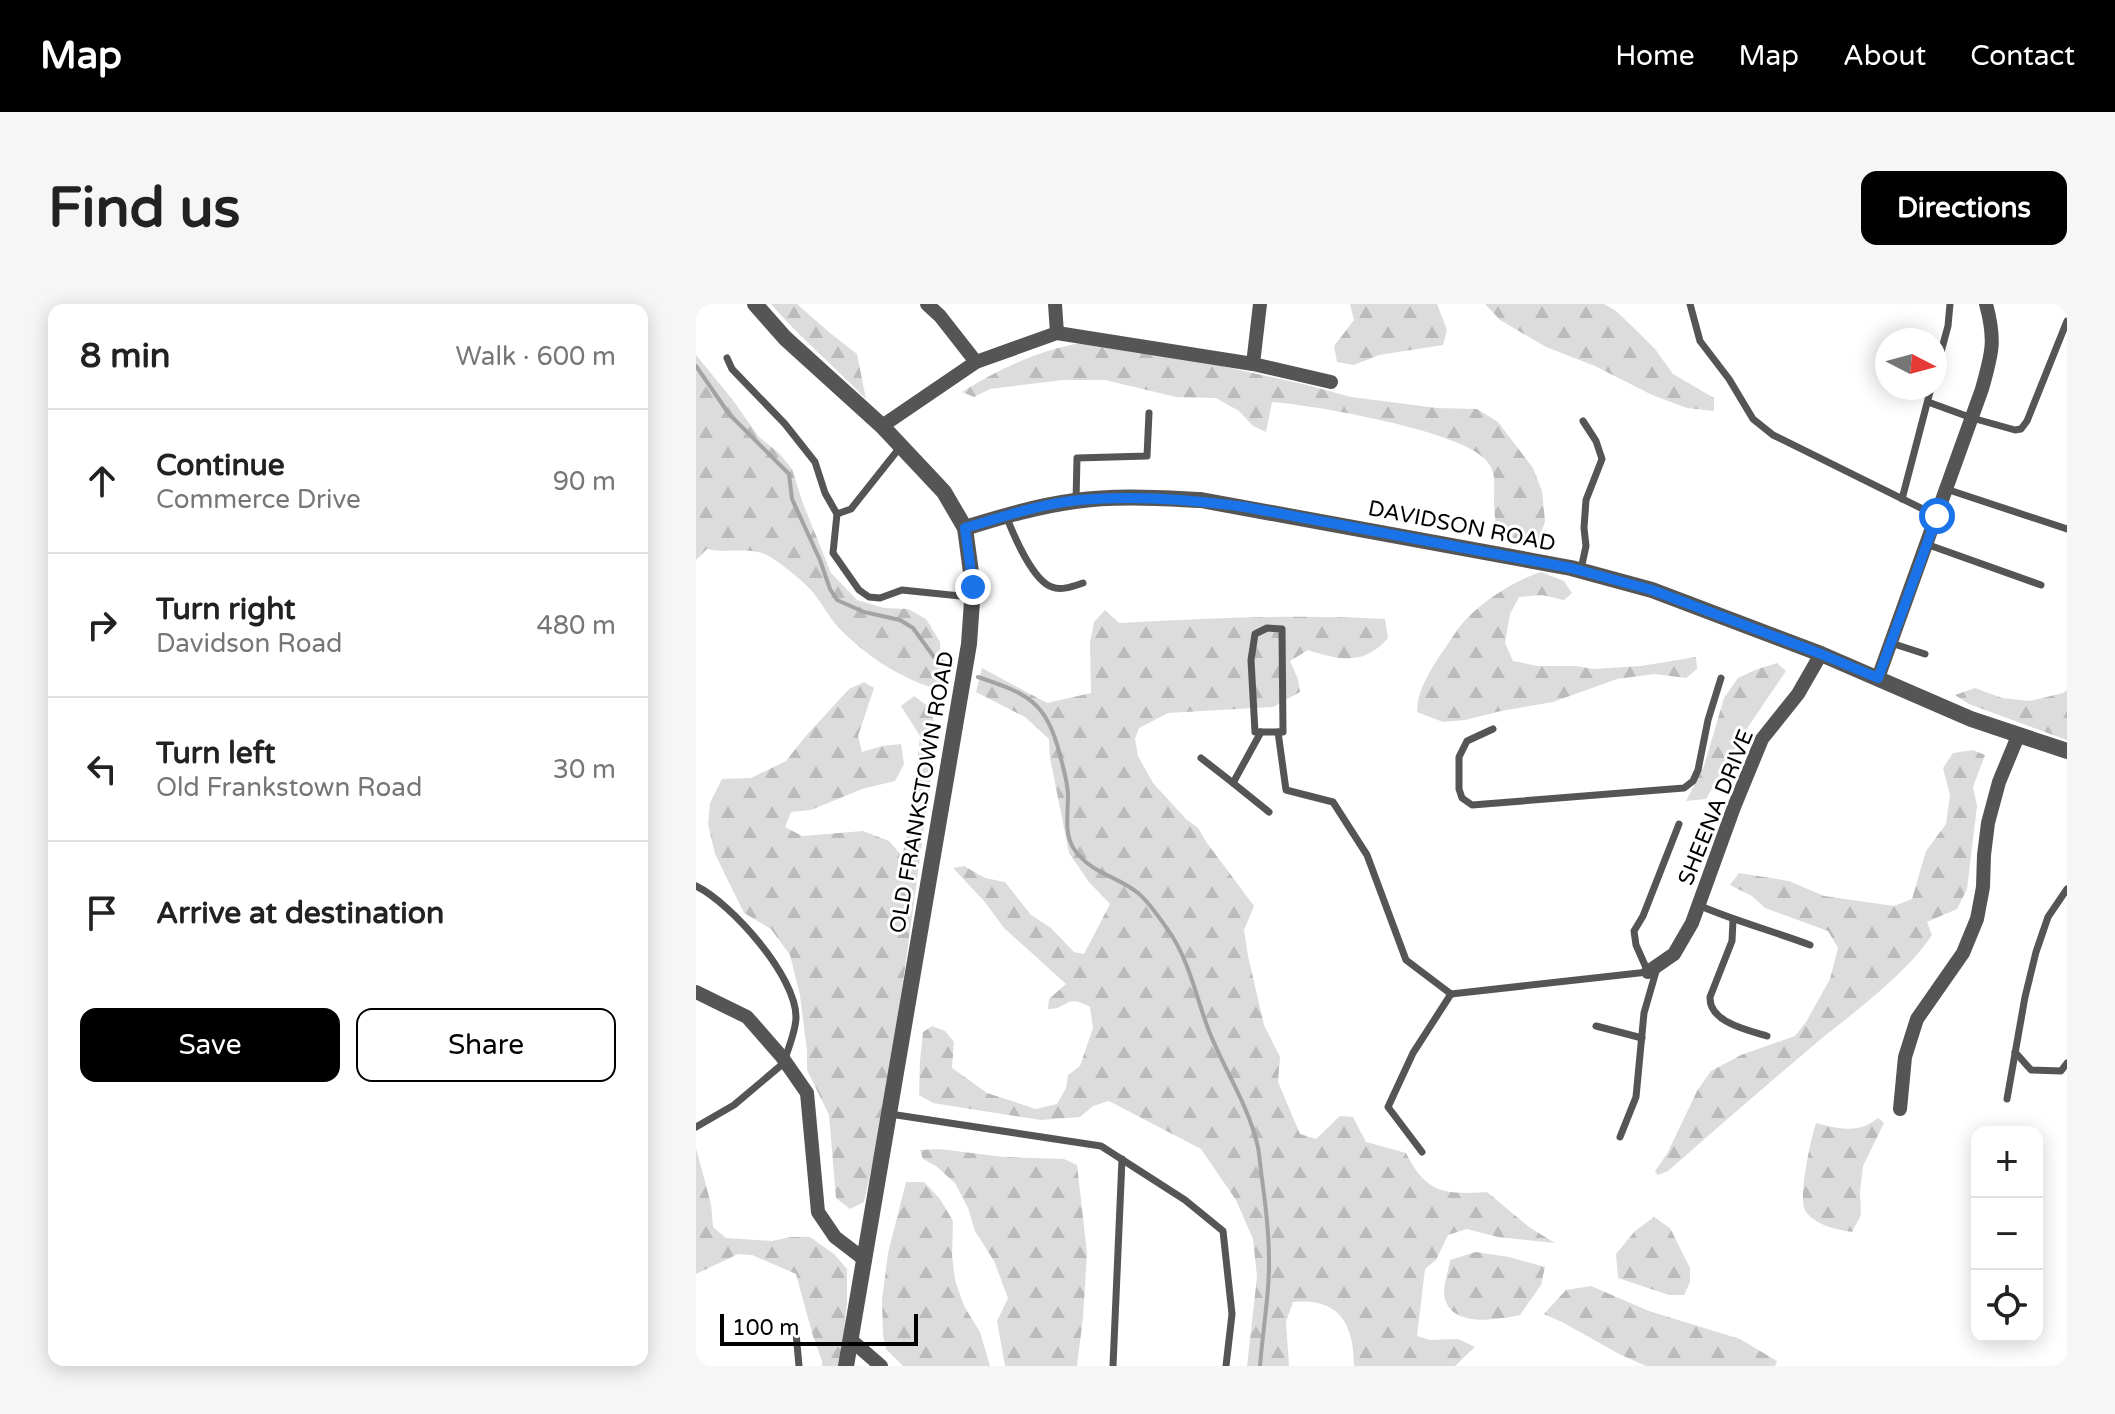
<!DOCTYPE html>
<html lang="en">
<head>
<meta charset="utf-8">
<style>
  :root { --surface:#fff; --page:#f6f6f6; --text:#222; --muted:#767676; --line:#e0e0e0; --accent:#000 }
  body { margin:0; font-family:"Varela Round",sans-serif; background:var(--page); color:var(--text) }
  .controls { position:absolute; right:24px; bottom:24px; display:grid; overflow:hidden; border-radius:16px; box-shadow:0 4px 20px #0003 }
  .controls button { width:72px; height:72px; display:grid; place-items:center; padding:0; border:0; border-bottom:2px solid var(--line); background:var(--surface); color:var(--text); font:40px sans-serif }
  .compass { position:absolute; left:1179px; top:24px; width:72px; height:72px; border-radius:50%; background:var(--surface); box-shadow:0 4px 20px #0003; rotate:96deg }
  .scale { position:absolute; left:24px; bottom:20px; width:198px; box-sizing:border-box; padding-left:8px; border:4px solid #000; border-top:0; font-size:22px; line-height:28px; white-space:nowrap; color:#000; -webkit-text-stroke:6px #fff; paint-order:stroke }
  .stop { position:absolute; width:24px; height:24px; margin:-18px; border:6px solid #1a73e8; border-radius:50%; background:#fff }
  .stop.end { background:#1a73e8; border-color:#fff; box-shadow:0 2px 8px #0008 }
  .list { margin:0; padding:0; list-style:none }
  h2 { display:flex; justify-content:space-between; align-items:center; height:104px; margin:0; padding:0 32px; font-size:34px }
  h2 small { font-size:26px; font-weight:400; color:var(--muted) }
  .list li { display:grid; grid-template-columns:52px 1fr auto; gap:24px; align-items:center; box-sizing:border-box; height:144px; padding:0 32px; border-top:2px solid var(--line) }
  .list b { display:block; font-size:30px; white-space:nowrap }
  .list p { margin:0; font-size:26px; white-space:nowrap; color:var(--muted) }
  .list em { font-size:26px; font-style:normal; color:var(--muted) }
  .actions { display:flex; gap:16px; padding:24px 32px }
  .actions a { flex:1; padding:18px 0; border:2px solid var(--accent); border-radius:16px; text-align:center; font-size:28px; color:var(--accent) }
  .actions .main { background:var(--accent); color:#fff }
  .icon { flex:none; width:44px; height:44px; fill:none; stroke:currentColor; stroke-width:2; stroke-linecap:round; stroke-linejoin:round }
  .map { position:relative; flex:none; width:1371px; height:1062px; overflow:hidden; border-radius:16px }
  header { display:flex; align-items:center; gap:48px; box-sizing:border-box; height:112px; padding:0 40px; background:var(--accent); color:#fff }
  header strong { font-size:38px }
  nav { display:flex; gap:44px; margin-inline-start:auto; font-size:28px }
  .intro { display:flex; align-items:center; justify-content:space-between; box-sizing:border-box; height:192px; padding:0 48px }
  h1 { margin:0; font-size:56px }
  .button { padding:20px 36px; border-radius:16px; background:var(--accent); color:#fff; font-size:28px; font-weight:700 }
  main { display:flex; gap:48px; padding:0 48px }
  aside { flex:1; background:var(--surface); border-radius:16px; box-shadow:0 4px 20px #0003 }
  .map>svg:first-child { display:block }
  .forest { fill:url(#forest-firs) }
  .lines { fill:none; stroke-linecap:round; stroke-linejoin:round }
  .stream { stroke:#a3a3a3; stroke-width:4 }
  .service { stroke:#555; stroke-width:7 }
  .minor { stroke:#555; stroke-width:14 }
  .tertiary { stroke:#555; stroke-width:16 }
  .route { stroke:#1a73e8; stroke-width:10 }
  .labels { text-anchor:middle; stroke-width:6; stroke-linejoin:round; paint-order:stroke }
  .street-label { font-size:22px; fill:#000; stroke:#fff }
</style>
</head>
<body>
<header>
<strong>Map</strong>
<nav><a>Home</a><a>Map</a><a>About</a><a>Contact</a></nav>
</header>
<div class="intro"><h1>Find us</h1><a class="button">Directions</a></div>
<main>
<aside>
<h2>8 min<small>Walk · 600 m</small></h2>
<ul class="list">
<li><svg class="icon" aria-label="ahead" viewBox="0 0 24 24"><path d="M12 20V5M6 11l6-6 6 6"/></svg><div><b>Continue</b><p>Commerce Drive</p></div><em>90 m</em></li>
<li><svg class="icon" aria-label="right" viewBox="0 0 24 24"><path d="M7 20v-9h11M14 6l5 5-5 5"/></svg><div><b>Turn right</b><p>Davidson Road</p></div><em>480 m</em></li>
<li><svg class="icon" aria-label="left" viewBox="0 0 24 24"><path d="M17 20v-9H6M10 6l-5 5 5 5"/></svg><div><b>Turn left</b><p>Old Frankstown Road</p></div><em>30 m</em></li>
<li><svg class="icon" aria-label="arrive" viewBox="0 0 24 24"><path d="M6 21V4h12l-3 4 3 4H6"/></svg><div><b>Arrive at destination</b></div></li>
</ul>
<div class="actions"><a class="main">Save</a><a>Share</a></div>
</aside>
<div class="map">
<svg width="1371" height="1062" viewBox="0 0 1371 1062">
  <defs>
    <pattern id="forest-firs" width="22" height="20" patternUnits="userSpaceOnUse" patternTransform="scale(2)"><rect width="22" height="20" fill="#dcdcdc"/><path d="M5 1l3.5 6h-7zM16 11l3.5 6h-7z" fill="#bbb"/></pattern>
  </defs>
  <rect width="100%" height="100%" fill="#fff"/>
  <g class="forest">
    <path d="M75,0H101L134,29L161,50L170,95C139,63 104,34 75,0Z"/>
    <path d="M654,0H741L751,26L747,41L683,51L658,61L641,58L638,42L658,16Z"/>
    <path d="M789,0H908L920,7L940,26L959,45L977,70L1018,94V107L991,104L956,91L899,62L850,43L804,16Z"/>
    <path d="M385,39L503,57L611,81L655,93L741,104L781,105L802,118L837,164L846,187L849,217L841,242L816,237L800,221C799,213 798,204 798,196C798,181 801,169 790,156C763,126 617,101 576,98L570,128L557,122L543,107L520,94L480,93L409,76H367L294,85L278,93L266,88C303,65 343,46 385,39Z"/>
    <path d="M0,51L36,95L63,133L83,149L96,165L106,197L135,269L161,296L188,304L212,305L230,315L244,338L245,369L243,386C206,375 171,353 144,325C132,313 126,298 115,286C106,276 78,253 66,249C48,244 29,249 11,245L0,256Z"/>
    <path d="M845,268L868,277L876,289L868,296L846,291L823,293L814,310L809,339L817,357L842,362H880L897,365L945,362L1000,353L1001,365L990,374L958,370L921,375L857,398L805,407L769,416L747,418L721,408C721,389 731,372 741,356C748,346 755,335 762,325C780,301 817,277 845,268Z"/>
    <path d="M409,306L423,319C511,314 600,310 689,315L692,334C668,362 644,356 612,346L594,357L602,375L604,388L577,403L472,409L443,424L439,435L442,452L457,479L490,515L502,524L511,539L558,602L548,626L552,652L568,721L584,753L582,778L604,830L620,835L644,812L657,813L670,838L710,849C730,889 748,891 791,888L833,923L859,939L802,933L771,925L752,931L740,956L729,965L721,1032L734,1036L762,1035L779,1043L759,1062H658C658,1020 643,993 597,998L590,1018L593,1062H551L561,973L557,935L540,896L505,845L413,797L397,802L384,813L345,816L237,799L223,791L224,757L227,728L236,722L249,727L258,738L256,764L291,789L340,805L361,800L370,784L372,771L384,762L397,724L394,703C368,689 374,705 352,705L353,695L370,680L308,624L288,597L257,564L268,562L289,574L309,578L335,611L355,624L378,648L388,650L414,600L393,578L373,549L354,454L353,435L329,413L280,388L286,364L351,399L395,389L394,339L398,318Z"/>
    <path d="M1081,359L1090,367L1054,420L1010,495L990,497L1008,462L1028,394L1042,374L1059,366Z"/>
    <path d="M168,378L178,384L162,432L166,448L186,442L205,440L208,460L199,477L166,485L115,506L95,508L89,523L106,532L167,527L193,537L206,552L215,514L224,432L205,402L218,392L236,405L240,435L209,664L186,817L168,898L154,905L140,894L133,811L111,766V747L104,691L94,651L75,625L48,609L19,550L12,520L14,499L26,475L55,474L90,457L109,433L153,385Z"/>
    <path d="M1279,384L1306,394L1334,397L1367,389L1371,386V436L1273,400L1259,391Z"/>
    <path d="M1277,446L1289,451L1277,483L1281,502L1271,585L1261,605L1231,618L1236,631C1212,668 1160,707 1125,735C1074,778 1023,822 972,867L962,871L959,867L971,850L1001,787L1015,767L1045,751L1099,732L1110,718L1134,675L1142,644L1132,627L1069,604L1056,592L1034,581L1043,569L1093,577L1128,592L1198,602L1216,595L1230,547L1250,520L1254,491L1247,464L1257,449Z"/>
    <path d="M1182,814L1188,819L1167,862L1164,888L1165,911L1156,928C1141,926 1120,921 1110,908C1101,895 1115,835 1120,819C1142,825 1163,830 1182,814Z"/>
    <path d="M0,844L15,900L17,923L30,934L76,937L95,933H114L138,950L151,965V999L144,1062H126V1057L117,1032L100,970L56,951L42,950L0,970Z"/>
    <path d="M243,845L308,853L368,855L381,861L391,949L387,1014L381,1062H309L301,1017L312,994L298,957L279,927L272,904L259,879L240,862L227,855L224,846Z"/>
    <path d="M210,878H228L244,895L257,917L256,951L259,976L268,1002L284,1028L294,1062H207L190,1045L187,1031L186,996L192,949Z"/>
    <path d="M958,913L974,924L994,964V978L988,991H973L922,974L920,950L939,927Z"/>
    <path d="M780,948L813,953L849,963L845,981L824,1011C801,1016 750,1025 748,988C748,978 753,965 754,956Z"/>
    <path d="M895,982L953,1007L1044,1035L1081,1057L1079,1062H950L925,1051L866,1018L848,1010L870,986Z"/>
  </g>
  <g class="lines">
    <g class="stream">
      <path d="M0,62L33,110L93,170L96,195L124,256L134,285L141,296L168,308L204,316L217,324L238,353L255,362"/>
      <path d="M282,373C332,390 350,397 364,451C367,464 372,478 372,492C372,510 368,530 378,545C394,569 421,572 442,589C453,598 468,620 476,632C494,660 501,696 513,727C528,765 551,799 561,839C564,850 564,863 566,875C571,911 575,947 572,984C570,1010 566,1036 564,1062"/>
    </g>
    <g class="service">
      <path d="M994,0L1004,37L1033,75L1057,115L1077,131L1241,212"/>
      <path d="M31,54L36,65L89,120L119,158L129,189L141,210L155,205L205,142"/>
      <path d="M1239,70L1252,22L1254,0"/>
      <path d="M1232,98L1276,114L1319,126L1325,125L1331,117L1371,17"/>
      <path d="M1250,185L1371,225"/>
      <path d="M1206,195L1235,84"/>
      <path d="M380,197L381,154L451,152L453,109"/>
      <path d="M141,210L137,249L163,286L173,293L184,294L206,286L274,293"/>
      <path d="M311,214C318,232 337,277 356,283C365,287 378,282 387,279"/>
      <path d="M1230,240L1345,281"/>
      <path d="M885,265L890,242L888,224L890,196L906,155L900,137L887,117"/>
      <path d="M571,324L586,325L587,428H559L555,356L559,330Z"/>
      <path d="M1195,339L1229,350"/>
      <path d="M797,425L771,437L763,453V485L766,494L776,501L988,484L997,477L1002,466L1012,416L1025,374"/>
      <path d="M565,428L537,479L573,508"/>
      <path d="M582,428L590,486L637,498L671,551L710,656L755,690L952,668L940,641L938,627L947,612L983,520"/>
      <path d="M505,454L537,479"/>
      <path d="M0,582C35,599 100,672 100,713C100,726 93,742 89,755"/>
      <path d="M1002,601C1039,617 1077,627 1114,641"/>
      <path d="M1037,616L1036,637L1014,693C1013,718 1051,726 1071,732"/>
      <path d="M900,722L946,734"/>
      <path d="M1319,748L1335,766L1365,767L1371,759"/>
      <path d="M1311,795L1329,693L1340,648L1352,613L1371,585"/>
      <path d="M194,810L405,842L489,896L527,927L536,1010L530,1062"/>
      <path d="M0,823L38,801L89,758"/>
      <path d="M924,833L940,793L948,709L961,664"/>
      <path d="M726,848L692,803L717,749L755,690"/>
      <path d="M100,1029L103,1062"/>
      <path d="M417,1062L426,855"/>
    </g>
    <g class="minor">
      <path d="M231,0L244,12L280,58"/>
      <path d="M359,0L361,29"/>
      <path d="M557,60L564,0"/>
      <path d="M186,122L280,58L361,29L557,60L635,78"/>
      <path d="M1182,374L1286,85C1296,49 1300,37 1290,0"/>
      <path d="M952,668L978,650L996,619L1038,503L1066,435L1102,390L1125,350"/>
      <path d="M0,688L51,713L86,753L111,789L122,908L139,933L169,956"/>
      <path d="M1204,805L1209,753L1221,715L1267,649L1281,615L1287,583L1288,551L1292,519L1303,478L1322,432"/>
      <path d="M155,1036L185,1062"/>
    </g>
    <g class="tertiary">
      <path d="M59,0L89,34L186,122L248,188L269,224L277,283L273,340L150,1062"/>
      <path d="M269,224C305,213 341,202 379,197C420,191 463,194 505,196L875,264L956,286L1125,350L1275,415L1371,447"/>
    </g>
  </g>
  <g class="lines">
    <path class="route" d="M277,283L269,224C306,213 344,200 383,196C439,191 493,195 549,203L875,264L956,286L1125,350L1182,374L1241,212"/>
  </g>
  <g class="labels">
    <g class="street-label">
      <text transform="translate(766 221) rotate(11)" y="8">DAVIDSON ROAD</text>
      <text transform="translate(225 488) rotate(-80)" y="8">OLD FRANKSTOWN ROAD</text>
      <text transform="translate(1019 503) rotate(-68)" y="8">SHEENA DRIVE</text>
    </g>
  </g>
</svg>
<div class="controls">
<button>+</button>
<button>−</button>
<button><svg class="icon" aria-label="locate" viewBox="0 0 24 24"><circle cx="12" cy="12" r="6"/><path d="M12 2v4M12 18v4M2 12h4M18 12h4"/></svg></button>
</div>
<svg class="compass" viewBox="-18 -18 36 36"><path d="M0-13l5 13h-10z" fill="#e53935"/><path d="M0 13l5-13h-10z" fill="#767676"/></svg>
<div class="scale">100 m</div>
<div class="stop" style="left:1241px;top:212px"></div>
<div class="stop end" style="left:277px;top:283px"></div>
</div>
</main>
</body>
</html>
